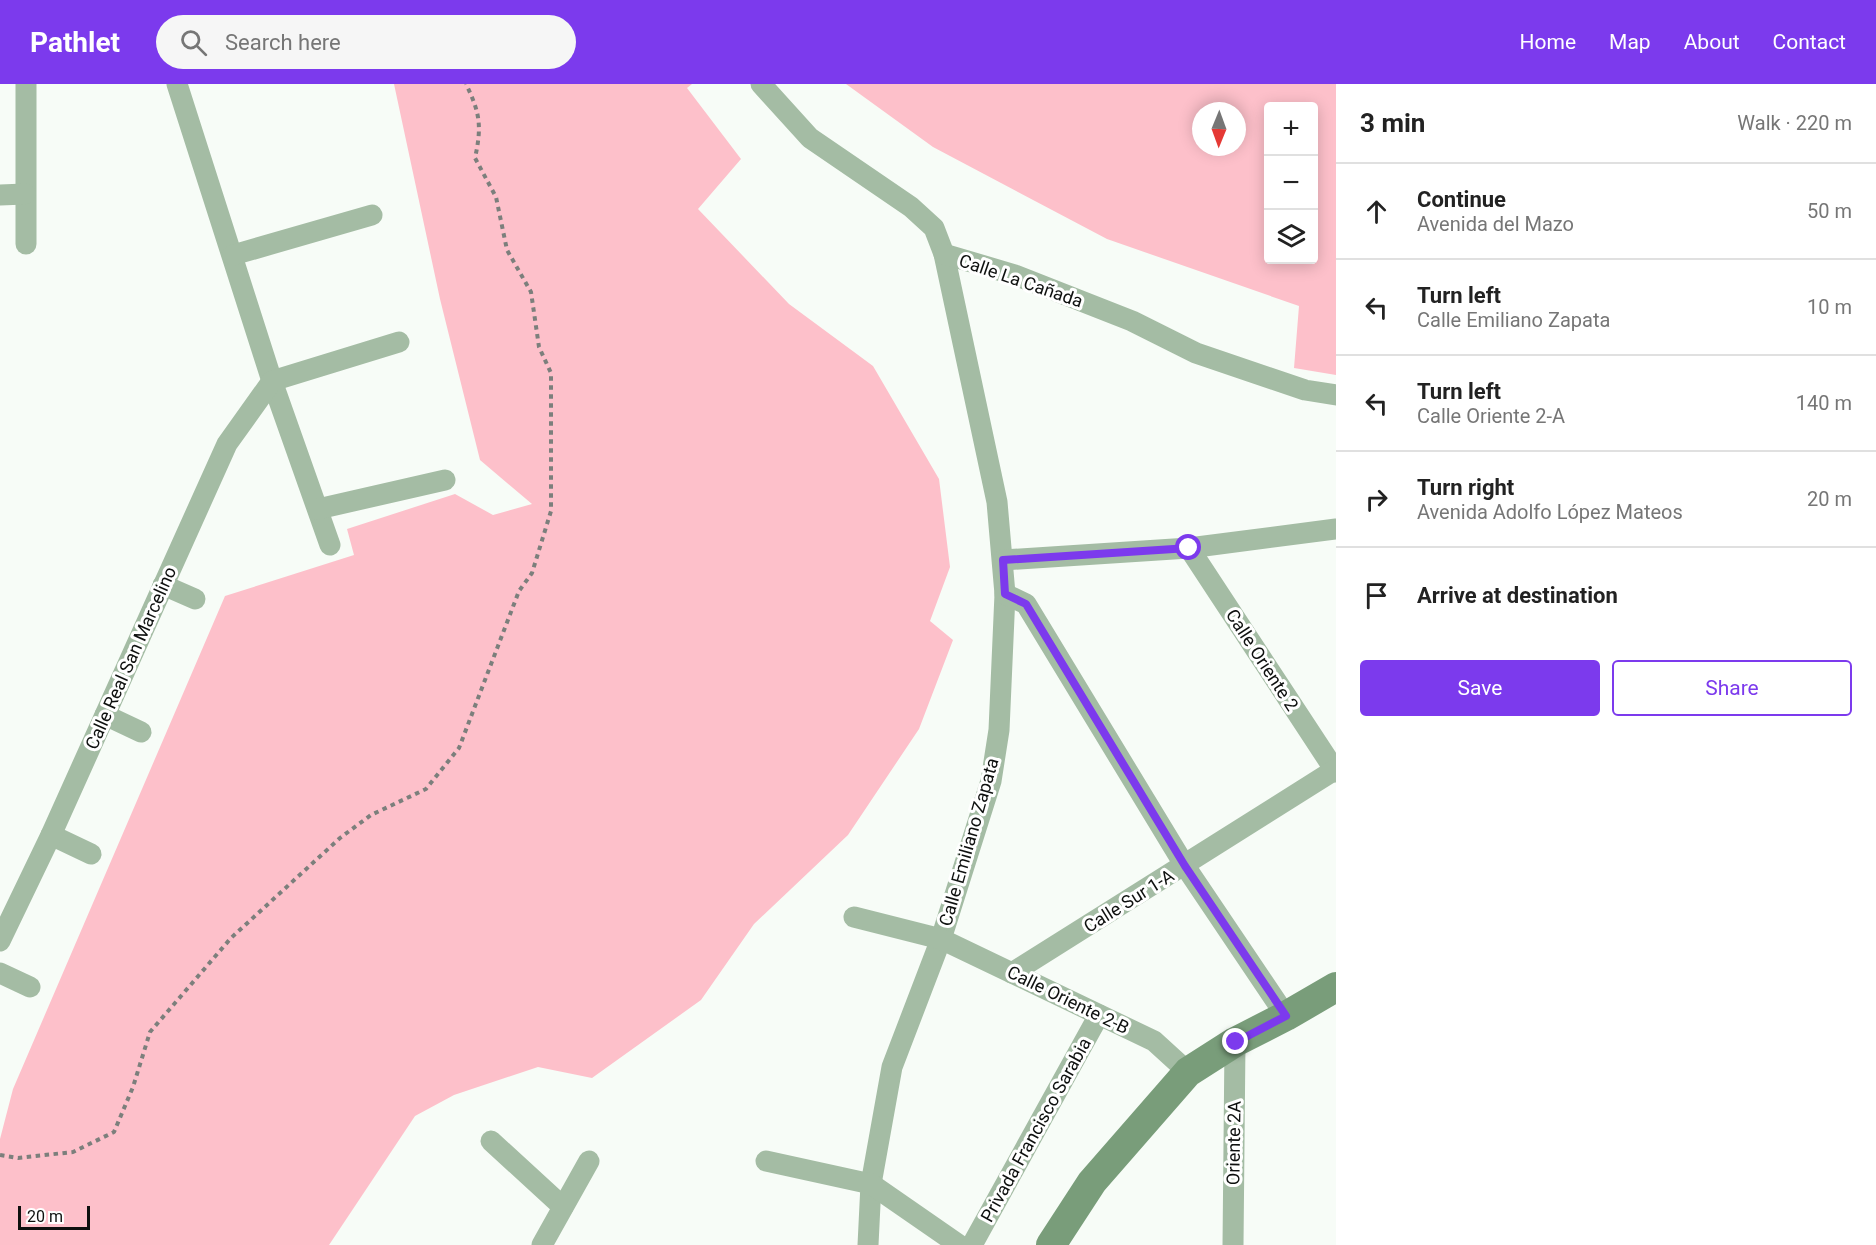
<!DOCTYPE html>
<html lang="en">
<head>
<meta charset="utf-8">
<style>
  :root { --surface:#fff; --page:#f6f6f6; --text:#222; --muted:#767676; --line:#e0e0e0; --accent:#7c3aed }
  body { margin:0; font-family:Roboto,sans-serif; background:var(--page); color:var(--text) }
  .controls { position:absolute; right:18px; top:18px; display:grid; overflow:hidden; border-radius:6px; box-shadow:0 3px 15px #0003 }
  .controls button { width:54px; height:54px; display:grid; place-items:center; padding:0; border:0; border-bottom:2px solid var(--line); background:var(--surface); color:var(--text); font:30px sans-serif }
  .compass { position:absolute; left:1192px; top:18px; width:54px; height:54px; border-radius:50%; background:var(--surface); box-shadow:0 3px 15px #0003; rotate:181deg }
  .scale { position:absolute; left:18px; bottom:15px; width:72px; box-sizing:border-box; padding-left:6px; border:3px solid #0e100f; border-top:0; font-size:16px; line-height:21px; white-space:nowrap; color:#0e100f; -webkit-text-stroke:4px #fff; paint-order:stroke }
  .stop { position:absolute; width:18px; height:18px; margin:-14px; border:4px solid #7c3aed; border-radius:50%; background:#fff }
  .stop.end { background:#7c3aed; border-color:#fff; box-shadow:0 2px 6px #0008 }
  .list { margin:0; padding:0; list-style:none }
  h2 { display:flex; justify-content:space-between; align-items:center; height:78px; margin:0; padding:0 24px; font-size:26px }
  h2 small { font-size:20px; font-weight:400; color:var(--muted) }
  .list li { display:grid; grid-template-columns:39px 1fr auto; gap:18px; align-items:center; box-sizing:border-box; height:96px; padding:0 24px; border-top:2px solid var(--line) }
  .list b { display:block; font-size:22px; white-space:nowrap }
  .list p { margin:0; font-size:20px; white-space:nowrap; color:var(--muted) }
  .list em { font-size:20px; font-style:normal; color:var(--muted) }
  .actions { display:flex; gap:12px; padding:18px 24px }
  .actions a { flex:1; padding:14px 0; border:2px solid var(--accent); border-radius:6px; text-align:center; font-size:21px; color:var(--accent) }
  .actions .main { background:var(--accent); color:#fff }
  .icon { flex:none; width:33px; height:33px; fill:none; stroke:currentColor; stroke-width:2; stroke-linecap:round; stroke-linejoin:round }
  .map { position:relative; flex:none; width:1336px; height:1161px; overflow:hidden }
  header { display:flex; align-items:center; gap:36px; box-sizing:border-box; height:84px; padding:0 30px; background:var(--accent); color:#fff }
  header strong { font-size:28px }
  nav { display:flex; gap:33px; margin-inline-start:auto; font-size:21px }
  .search { width:420px; height:54px; background:var(--page); display:flex; align-items:center; gap:15px; box-sizing:border-box; padding:0 21px; border-radius:33px; color:var(--muted); font-size:22px }
  main { display:flex }
  aside { flex:1; background:var(--surface) }
  .map>svg:first-child { display:block }
  .green { fill:#fdc0ca; fill-rule:evenodd }
  .lines { fill:none; stroke-linecap:round; stroke-linejoin:round }
  .path { stroke:#7c7f7c; stroke-width:4; stroke-dasharray:4.5 4.5; stroke-linecap:butt }
  .minor { stroke:#a4bca4; stroke-width:21 }
  .secondary { stroke:#799d7a; stroke-width:30 }
  .route { stroke:#7c3aed; stroke-width:8 }
  .labels { text-anchor:middle; stroke-width:6; stroke-linejoin:round; paint-order:stroke }
  .street-label { font-size:18px; fill:#0e100f; stroke:#fff }
</style>
</head>
<body>
<header>
<strong>Pathlet</strong>
<div class="search"><svg class="icon" aria-label="search" viewBox="0 0 24 24"><circle cx="10" cy="10" r="6"/><path d="M15 15l6 6"/></svg>Search here</div>
<nav><a>Home</a><a>Map</a><a>About</a><a>Contact</a></nav>
</header>
<main>
<div class="map">
<svg width="1336" height="1161" viewBox="0 0 1336 1161">
  <rect width="100%" height="100%" fill="#f7fcf7"/>
  <g class="green">
    <path d="M394,0H692L687,4L741,75L698,125L789,220L873,282L939,395L950,483L930,537L953,556L919,645L848,751L754,840L701,916L592,994L538,983L454,1011L415,1032L329,1161H0V1055L13,1005L225,512L354,471L347,445L455,410L493,431L532,420L480,376L440,215Z"/>
    <path d="M846,0H1336V291L1294,284L1299,222L1107,155L933,63ZM1314,22V176H1268V22ZM1201,27H1237V63H1201Z"/>
  </g>
  <g class="lines">
    <path class="path" d="M0,1071L18,1074L73,1068L114,1048L133,1003L150,948L231,854L340,754L371,731L426,705L459,664L519,507L532,489L551,427V289L539,263L531,208L507,166L496,113L475,74C482,42 480,29 466,0"/>
    <g class="minor">
      <path d="M26,0V160"/>
      <path d="M177,0L272,297L330,461"/>
      <path d="M761,0L810,54L911,123L934,144L944,170L997,418L1005,510L999,646L991,697L941,855L892,983L871,1100L868,1161"/>
      <path d="M0,111L25,110"/>
      <path d="M944,170L1015,191L1132,237L1196,269L1305,306L1336,311"/>
      <path d="M233,171L372,131"/>
      <path d="M318,425L445,396"/>
      <path d="M1189,464L1336,688"/>
      <path d="M1003,476L1189,464L1336,445"/>
      <path d="M163,501L195,515"/>
      <path d="M1005,510L1026,520L1185,782L1286,932"/>
      <path d="M105,631L141,648"/>
      <path d="M51,751L91,770"/>
      <path d="M854,833L941,855L1154,957L1188,988"/>
      <path d="M0,857L51,751L227,360L272,297L399,258"/>
      <path d="M0,889L30,903"/>
      <path d="M1012,889L1336,685"/>
      <path d="M491,1057L563,1123"/>
      <path d="M766,1077L871,1100L959,1161"/>
      <path d="M542,1161L589,1077"/>
      <path d="M972,1161L1099,931"/>
      <path d="M1233,1161L1235,958"/>
    </g>
    <path class="secondary" d="M1051,1161L1092,1098L1188,988L1235,958L1286,932L1336,903"/>
  </g>
  <g class="lines">
    <path class="route" d="M1189,464L1003,476L1005,510L1026,520L1185,782L1286,932L1236,958"/>
  </g>
  <g class="labels">
    <g class="street-label">
      <text transform="translate(1021 197) rotate(19)" y="6">Calle La Cañada</text>
      <text transform="translate(131 574) rotate(-66)" y="6">Calle Real San Marcelino</text>
      <text transform="translate(1262 576) rotate(57)" y="6">Calle Oriente 2</text>
      <text transform="translate(969 758) rotate(-74)" y="6">Calle Emiliano Zapata</text>
      <text transform="translate(1129 817) rotate(-32)" y="6">Calle Sur 1-A</text>
      <text transform="translate(1068 916) rotate(26)" y="6">Calle Oriente 2-B</text>
      <text transform="translate(1036 1046) rotate(-61)" y="6">Privada Francisco Sarabia</text>
      <text transform="translate(1234 1059) rotate(-89)" y="6">Oriente 2A</text>
    </g>
  </g>
</svg>
<div class="controls">
<button>+</button>
<button>−</button>
<button><svg class="icon" aria-label="layers" viewBox="0 0 24 24"><path d="M12 4l9 5-9 5-9-5zM3 14l9 5 9-5"/></svg></button>
</div>
<svg class="compass" viewBox="-18 -18 36 36"><path d="M0-13l5 13h-10z" fill="#e53935"/><path d="M0 13l5-13h-10z" fill="#767676"/></svg>
<div class="scale">20 m</div>
<div class="stop" style="left:1189px;top:464px"></div>
<div class="stop end" style="left:1236px;top:958px"></div>
</div>
<aside>
<h2>3 min<small>Walk · 220 m</small></h2>
<ul class="list">
<li><svg class="icon" aria-label="ahead" viewBox="0 0 24 24"><path d="M12 20V5M6 11l6-6 6 6"/></svg><div><b>Continue</b><p>Avenida del Mazo</p></div><em>50 m</em></li>
<li><svg class="icon" aria-label="left" viewBox="0 0 24 24"><path d="M17 20v-9H6M10 6l-5 5 5 5"/></svg><div><b>Turn left</b><p>Calle Emiliano Zapata</p></div><em>10 m</em></li>
<li><svg class="icon" aria-label="left" viewBox="0 0 24 24"><path d="M17 20v-9H6M10 6l-5 5 5 5"/></svg><div><b>Turn left</b><p>Calle Oriente 2-A</p></div><em>140 m</em></li>
<li><svg class="icon" aria-label="right" viewBox="0 0 24 24"><path d="M7 20v-9h11M14 6l5 5-5 5"/></svg><div><b>Turn right</b><p>Avenida Adolfo López Mateos</p></div><em>20 m</em></li>
<li><svg class="icon" aria-label="arrive" viewBox="0 0 24 24"><path d="M6 21V4h12l-3 4 3 4H6"/></svg><div><b>Arrive at destination</b></div></li>
</ul>
<div class="actions"><a class="main">Save</a><a>Share</a></div>
</aside>
</main>
</body>
</html>
